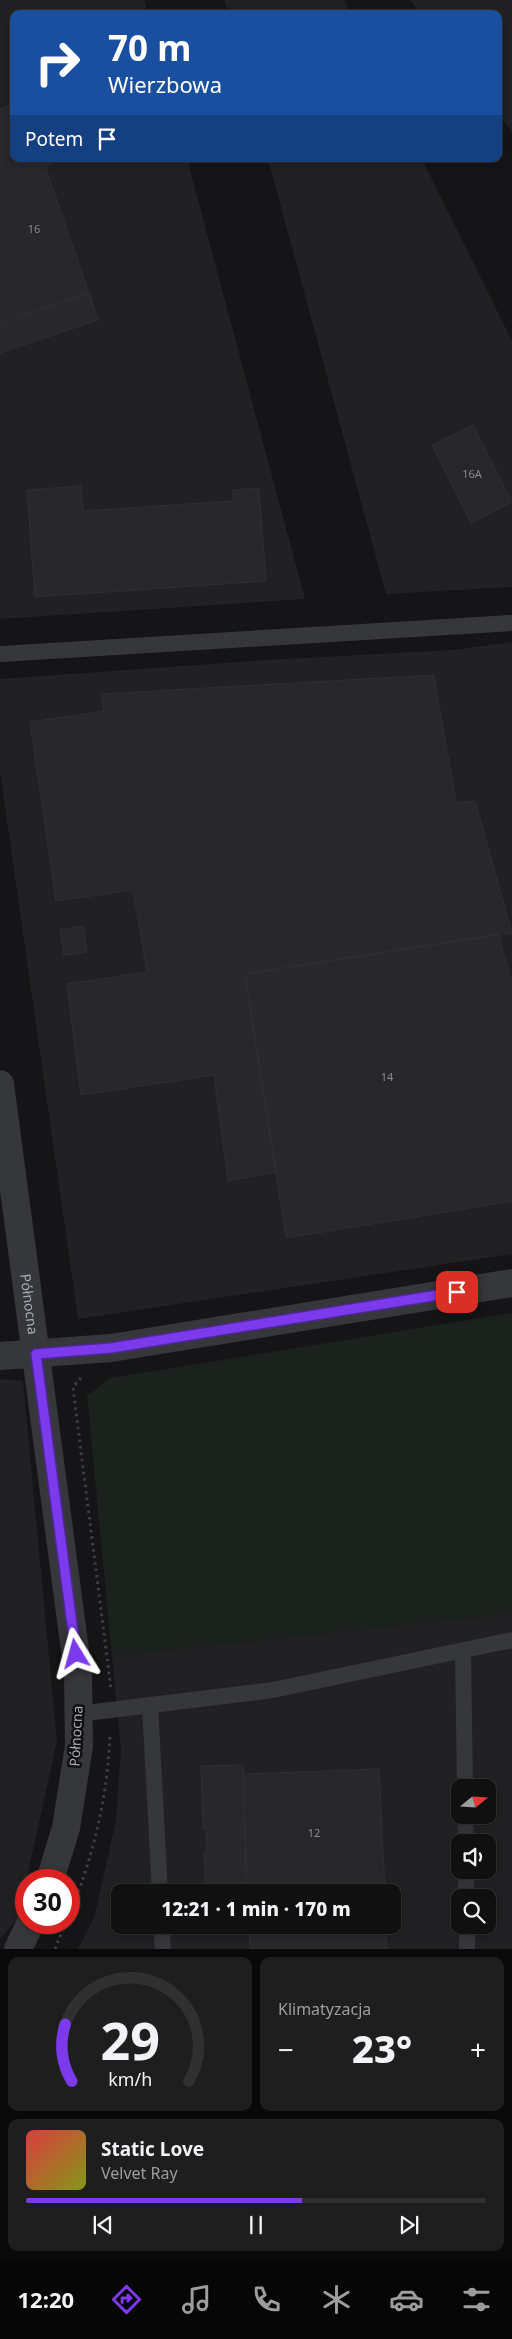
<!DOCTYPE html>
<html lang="pl">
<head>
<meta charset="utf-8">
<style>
	:root { --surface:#101011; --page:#1e1e1f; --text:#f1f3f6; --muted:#9c9d9f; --line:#303031; --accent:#7c3aed }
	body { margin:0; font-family:"Noto Sans",sans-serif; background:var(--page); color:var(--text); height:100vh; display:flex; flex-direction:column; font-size:19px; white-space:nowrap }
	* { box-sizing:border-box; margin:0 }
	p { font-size:16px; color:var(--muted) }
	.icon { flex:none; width:28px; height:28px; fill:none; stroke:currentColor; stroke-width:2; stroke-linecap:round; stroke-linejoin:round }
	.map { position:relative; height:1949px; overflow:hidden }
	.side { display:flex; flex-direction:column; gap:8px; padding:8px; background:#090909; flex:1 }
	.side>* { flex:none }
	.top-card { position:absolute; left:10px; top:10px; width:492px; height:152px; border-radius:10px; box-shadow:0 2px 8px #0003,0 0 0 1px var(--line); background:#1a4fa0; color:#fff; overflow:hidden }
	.needle { width:32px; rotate:72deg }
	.buttons { position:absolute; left:451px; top:1779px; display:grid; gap:10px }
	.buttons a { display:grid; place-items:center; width:45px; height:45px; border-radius:10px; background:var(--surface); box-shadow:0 2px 8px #0003,0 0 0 1px var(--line); font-size:25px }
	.speed { position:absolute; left:15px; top:1869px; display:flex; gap:10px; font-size:25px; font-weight:700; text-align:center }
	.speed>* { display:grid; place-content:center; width:65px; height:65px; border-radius:50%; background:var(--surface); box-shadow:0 2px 8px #0003,0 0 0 1px var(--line); line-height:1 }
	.speed .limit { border:8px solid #d22; background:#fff; color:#111 }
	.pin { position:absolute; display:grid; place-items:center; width:42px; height:42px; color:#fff; margin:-21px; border-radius:10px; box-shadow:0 2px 8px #0006 }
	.me { position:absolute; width:55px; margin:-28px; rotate:352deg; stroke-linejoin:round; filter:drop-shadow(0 0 4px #0008) }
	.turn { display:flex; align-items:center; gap:18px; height:105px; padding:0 15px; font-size:22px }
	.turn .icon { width:65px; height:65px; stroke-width:2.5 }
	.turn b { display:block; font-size:35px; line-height:42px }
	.then { display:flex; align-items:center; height:48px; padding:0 15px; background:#0003; gap:10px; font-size:19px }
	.big { font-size:38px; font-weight:800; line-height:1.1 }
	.side .card { flex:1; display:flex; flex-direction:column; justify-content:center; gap:8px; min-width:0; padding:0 18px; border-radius:10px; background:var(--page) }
	.side .dial { align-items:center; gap:0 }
	.dial svg { height:130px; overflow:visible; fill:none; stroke:var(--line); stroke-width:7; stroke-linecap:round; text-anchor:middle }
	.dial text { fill:var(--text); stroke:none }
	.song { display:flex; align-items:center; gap:15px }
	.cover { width:60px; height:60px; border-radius:8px; background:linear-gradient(135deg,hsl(0 70% 55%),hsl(70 70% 35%)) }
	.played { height:5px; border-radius:2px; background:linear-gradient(90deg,var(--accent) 60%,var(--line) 60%) }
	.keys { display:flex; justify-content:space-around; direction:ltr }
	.heat { display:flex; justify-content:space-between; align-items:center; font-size:28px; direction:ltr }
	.side .tiles { flex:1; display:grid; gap:8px; grid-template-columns:1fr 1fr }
	.card:last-child { grid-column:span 2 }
	.trip { position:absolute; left:111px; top:1884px; width:290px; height:50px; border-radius:10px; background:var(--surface); box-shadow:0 2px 8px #0003,0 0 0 1px var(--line); font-weight:800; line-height:50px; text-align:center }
	.tab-bar { display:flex; height:80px; justify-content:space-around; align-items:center; background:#060607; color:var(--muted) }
	.tab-bar .icon { width:35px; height:35px }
	.tab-bar .active { color:var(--accent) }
	.tab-bar b { font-size:22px; color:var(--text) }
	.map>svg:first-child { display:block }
	.built { fill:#212124; fill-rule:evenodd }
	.green { fill:#1b211c }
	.building { fill:#28282b; stroke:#2f2f33 }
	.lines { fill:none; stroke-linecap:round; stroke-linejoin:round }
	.path { stroke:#3c3e42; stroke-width:3; stroke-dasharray:2.5 4; stroke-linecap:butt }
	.lane { stroke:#36373b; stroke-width:16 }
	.street { stroke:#36373b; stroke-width:28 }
	.route-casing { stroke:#51269a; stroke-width:12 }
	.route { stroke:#7c3aed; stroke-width:9 }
	.labels { text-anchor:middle; stroke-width:5; stroke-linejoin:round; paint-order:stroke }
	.number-label { font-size:11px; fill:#878a92 }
	.street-label { font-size:14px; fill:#a8acb6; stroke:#101012 }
</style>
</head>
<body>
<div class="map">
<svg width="512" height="1949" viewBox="0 0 512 1949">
	<rect width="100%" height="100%" fill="#151517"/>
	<path class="built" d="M0 0H144L148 14H14V159H187L305 599 0 619Z
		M224 0H344L351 14H228Z
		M410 0H512V132L499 115V14H421Z
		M268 159H422L512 341V587L386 594Z
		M512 642V1254L78 1319 0 771V679L266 660 453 650Z
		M0 1379 23 1381 57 1741 18 1918 0 1939Z
		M512 1613V1949H78L95 1915 116 1820 121 1749 112 1656ZM460 1788H488V1815H460ZM460 1842H488V1870H460ZM120 1892H392V1925H120ZM460 1898H488V1925H460Z"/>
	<path class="green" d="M512 1313V1614L112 1656 87 1396 110 1378Z"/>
	<path class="building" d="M14 104V159H65L45 166 89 293 0 324V109Z
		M89 293 98 320 0 353V324Z
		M473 425 512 502 471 523 432 445Z
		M81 486 83 511 233 501V490L259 488 266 581 35 597 27 490Z
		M434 675 456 803 475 801 512 933 245 974 276 1172 228 1181 214 1075 81 1095 67 984 147 972 133 890 56 901 30 722 104 711 101 694Z
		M83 926 87 952 64 955 60 930Z
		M498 934 512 983V1201L286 1238 245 974Z
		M243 1765 247 1892H206L204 1851H207L206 1828 203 1829 201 1766Z
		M379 1769 385 1892H247L243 1774Z
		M249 1925H386L387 1949H250Z"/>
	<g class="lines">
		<path class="path" d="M81 1378 73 1387 76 1412 111 1689
			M69 1916C93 1858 108 1796 110 1733
			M55 1949 66 1922"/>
		<path class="lane" d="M0 654 512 623
			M463 1650 465 1788
			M150 1705 160 1892
			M78 1714 273 1690 512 1640
			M465 1815 466 1842
			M466 1870V1898
			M161 1925 163 1949
			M467 1925V1949"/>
		<g class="street">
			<path id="s1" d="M0 1084 78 1673 79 1746 66 1828 50 1880"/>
			<path d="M0 1356 111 1348 512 1283"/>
			<path d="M18 1949 31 1922"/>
		</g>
	</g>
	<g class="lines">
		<defs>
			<path id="route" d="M76 1654 36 1354 111 1348 457 1292"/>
		</defs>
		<use href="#route" class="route-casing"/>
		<use href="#route" class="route"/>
	</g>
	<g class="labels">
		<g class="number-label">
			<text x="34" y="233">16</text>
			<text x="472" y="478">16A</text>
			<text x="387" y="1081">14</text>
			<text x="314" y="1837">12</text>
		</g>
		<g class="street-label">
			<text dy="5" stroke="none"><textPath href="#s1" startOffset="222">Północna</textPath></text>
			<text transform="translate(76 1736) rotate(-87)" y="5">Północna</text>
		</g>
	</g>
</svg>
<div class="buttons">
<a><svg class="needle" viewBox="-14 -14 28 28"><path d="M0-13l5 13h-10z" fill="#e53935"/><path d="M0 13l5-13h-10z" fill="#9c9d9f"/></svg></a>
<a><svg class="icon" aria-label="sound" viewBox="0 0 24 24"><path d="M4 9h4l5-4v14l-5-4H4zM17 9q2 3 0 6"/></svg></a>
<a><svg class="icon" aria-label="search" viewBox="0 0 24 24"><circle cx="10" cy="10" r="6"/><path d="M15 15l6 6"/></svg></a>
</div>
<div class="speed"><div class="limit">30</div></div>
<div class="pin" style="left:457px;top:1292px;background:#d93025"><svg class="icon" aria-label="arrive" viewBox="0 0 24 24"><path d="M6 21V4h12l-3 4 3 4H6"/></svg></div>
<svg class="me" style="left:76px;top:1654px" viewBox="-20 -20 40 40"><path d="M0-17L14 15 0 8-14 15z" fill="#7c3aed" stroke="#fff" stroke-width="4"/></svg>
<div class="trip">12:21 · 1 min · 170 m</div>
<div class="top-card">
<div class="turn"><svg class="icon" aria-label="right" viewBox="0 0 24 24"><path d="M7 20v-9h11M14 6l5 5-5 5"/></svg><div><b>70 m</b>Wierzbowa</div></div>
<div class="then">Potem<svg class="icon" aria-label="arrive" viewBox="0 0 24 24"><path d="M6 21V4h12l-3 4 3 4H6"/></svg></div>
</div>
</div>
<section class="side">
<div class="tiles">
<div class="card dial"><svg viewBox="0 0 100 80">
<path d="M14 69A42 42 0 1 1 86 69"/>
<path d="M14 69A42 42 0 0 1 10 34" stroke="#7c3aed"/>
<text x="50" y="56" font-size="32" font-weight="700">29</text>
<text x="50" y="72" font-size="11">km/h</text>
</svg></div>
<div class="card"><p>Klimatyzacja</p>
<div class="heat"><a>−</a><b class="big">23°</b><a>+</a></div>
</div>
<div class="card">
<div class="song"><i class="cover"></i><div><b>Static Love</b><p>Velvet Ray</p></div></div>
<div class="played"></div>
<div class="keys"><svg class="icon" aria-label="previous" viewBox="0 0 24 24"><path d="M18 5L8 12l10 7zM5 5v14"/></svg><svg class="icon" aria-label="pause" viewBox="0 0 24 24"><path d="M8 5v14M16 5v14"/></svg><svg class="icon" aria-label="next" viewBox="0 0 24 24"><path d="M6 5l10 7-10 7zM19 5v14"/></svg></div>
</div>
</div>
</section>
<nav class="tab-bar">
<b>12:20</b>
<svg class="icon active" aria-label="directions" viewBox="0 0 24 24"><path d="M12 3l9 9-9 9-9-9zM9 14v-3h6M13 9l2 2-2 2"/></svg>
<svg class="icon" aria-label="music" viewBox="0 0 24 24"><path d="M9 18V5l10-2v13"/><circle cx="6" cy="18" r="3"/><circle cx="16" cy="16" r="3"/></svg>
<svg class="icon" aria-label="phone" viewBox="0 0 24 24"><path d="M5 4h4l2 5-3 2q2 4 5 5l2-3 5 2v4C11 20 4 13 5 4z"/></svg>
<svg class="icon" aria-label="climate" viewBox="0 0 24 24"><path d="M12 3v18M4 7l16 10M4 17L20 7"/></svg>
<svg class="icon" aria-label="car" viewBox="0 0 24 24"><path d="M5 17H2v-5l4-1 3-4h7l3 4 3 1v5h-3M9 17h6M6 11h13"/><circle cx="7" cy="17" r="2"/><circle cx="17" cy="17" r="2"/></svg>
<svg class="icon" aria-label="filters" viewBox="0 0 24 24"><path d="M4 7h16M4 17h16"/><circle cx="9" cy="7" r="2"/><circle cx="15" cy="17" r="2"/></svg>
</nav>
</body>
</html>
